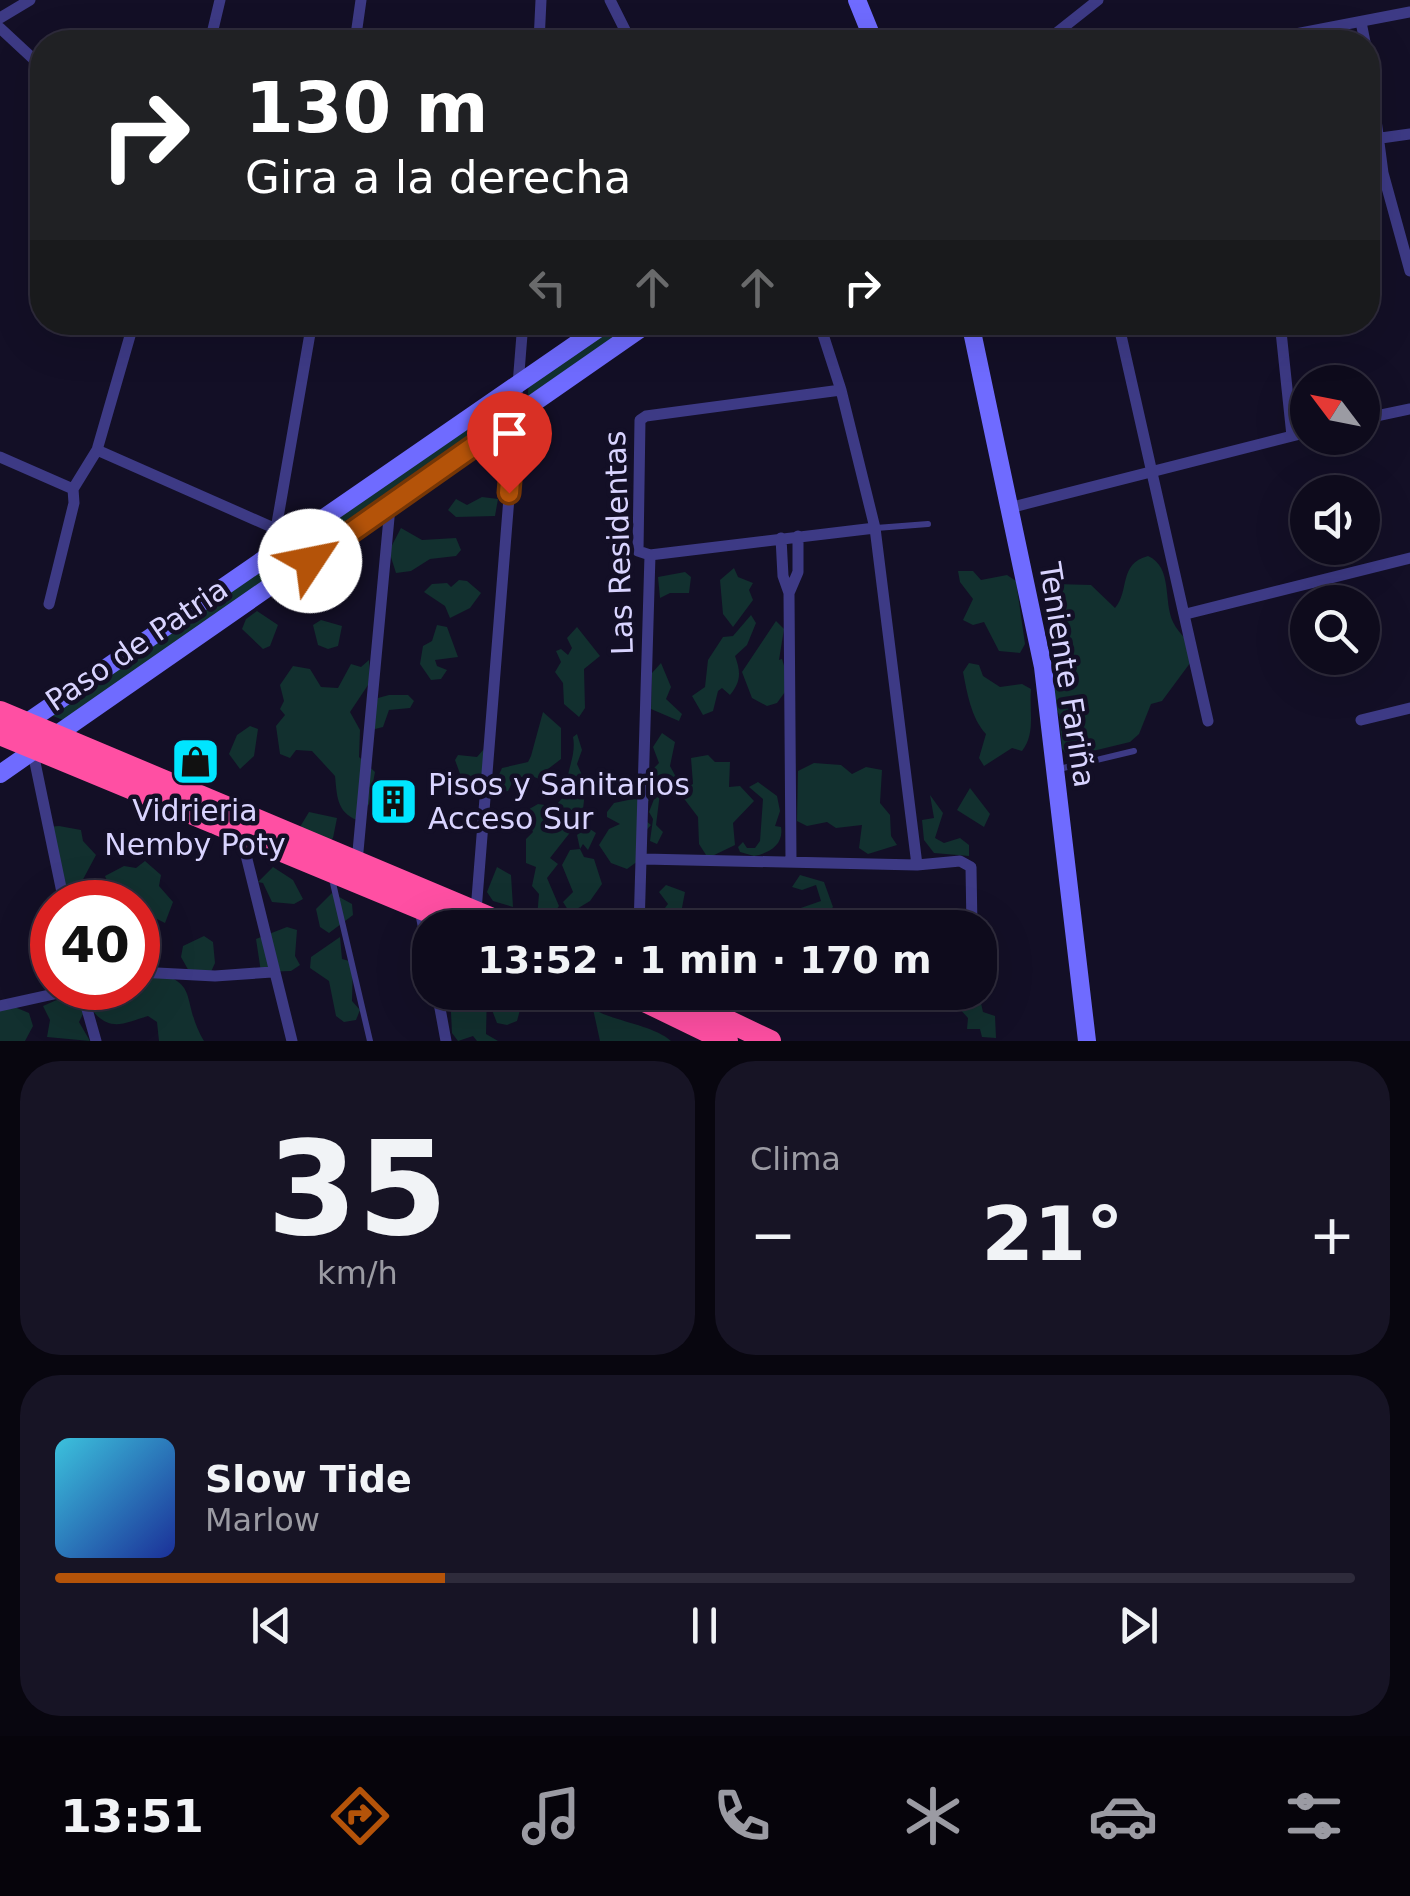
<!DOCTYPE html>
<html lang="es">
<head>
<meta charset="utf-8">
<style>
	:root { --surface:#0e0b1c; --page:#171425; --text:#f1f3f6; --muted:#9b9ba3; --line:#2e2b3b; --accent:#b45309 }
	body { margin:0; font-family:"DejaVu Sans",sans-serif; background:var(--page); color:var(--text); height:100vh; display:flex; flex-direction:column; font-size:38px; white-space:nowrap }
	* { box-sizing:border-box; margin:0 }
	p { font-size:32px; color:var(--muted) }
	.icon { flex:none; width:55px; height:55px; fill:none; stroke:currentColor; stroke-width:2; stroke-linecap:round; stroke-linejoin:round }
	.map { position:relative; height:1041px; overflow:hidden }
	.details { display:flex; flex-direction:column; gap:20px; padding:20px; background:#08060f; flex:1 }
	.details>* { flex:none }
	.top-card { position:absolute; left:30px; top:30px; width:1350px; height:305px; border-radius:40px; box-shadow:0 10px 40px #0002,0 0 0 2px var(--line); background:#202124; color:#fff; overflow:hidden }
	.needle { width:65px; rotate:302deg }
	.fabs { position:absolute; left:1290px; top:365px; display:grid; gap:20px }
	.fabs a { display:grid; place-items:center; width:90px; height:90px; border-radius:50%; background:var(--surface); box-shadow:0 10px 40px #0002,0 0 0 2px var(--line); font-size:50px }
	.speed { position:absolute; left:30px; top:880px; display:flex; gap:20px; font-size:50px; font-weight:700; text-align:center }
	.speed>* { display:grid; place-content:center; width:130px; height:130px; border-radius:50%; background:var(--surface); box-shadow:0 10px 40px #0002,0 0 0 2px var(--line); line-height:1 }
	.speed .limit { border:15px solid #d22; background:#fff; color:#111 }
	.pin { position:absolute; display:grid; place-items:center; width:85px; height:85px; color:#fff; margin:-102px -42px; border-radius:50% 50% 50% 0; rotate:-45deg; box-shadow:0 0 10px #0007 }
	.pin .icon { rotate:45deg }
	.me { position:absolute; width:110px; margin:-55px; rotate:56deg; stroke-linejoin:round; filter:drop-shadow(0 0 8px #0008) }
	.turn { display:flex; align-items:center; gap:35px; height:210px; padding:0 50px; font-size:45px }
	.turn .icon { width:130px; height:130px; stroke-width:2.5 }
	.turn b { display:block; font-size:70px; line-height:85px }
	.lanes { display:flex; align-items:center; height:95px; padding:0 50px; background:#0003; justify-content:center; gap:50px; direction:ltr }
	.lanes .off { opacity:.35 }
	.big { font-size:75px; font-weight:600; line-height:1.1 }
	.details .tile { flex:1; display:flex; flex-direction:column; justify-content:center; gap:15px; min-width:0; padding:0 35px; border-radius:40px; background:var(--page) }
	.details .dial { align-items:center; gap:0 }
	.dial b { font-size:130px; line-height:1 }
	.song { display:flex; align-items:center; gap:30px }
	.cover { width:120px; height:120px; border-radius:15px; background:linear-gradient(135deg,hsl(190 70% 55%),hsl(230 70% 35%)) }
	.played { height:10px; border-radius:5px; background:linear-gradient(90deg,var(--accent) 30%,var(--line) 30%) }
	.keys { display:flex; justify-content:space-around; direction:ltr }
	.heat { display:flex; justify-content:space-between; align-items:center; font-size:55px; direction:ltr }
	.details .tiles { flex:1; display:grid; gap:20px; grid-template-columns:1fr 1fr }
	.tile:last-child { grid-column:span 2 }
	.trip { position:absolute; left:412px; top:910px; width:585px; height:100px; border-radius:40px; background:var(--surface); box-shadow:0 10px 40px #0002,0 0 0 2px var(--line); font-weight:600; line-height:100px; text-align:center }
	.dock { display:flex; height:160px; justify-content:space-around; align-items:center; background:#06040b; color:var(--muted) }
	.dock .icon { width:70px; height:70px }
	.dock .on { color:var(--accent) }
	.dock b { font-size:45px; color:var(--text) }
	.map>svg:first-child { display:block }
	.green { fill:#12302f }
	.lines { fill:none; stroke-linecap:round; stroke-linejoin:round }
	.lane { stroke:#3d3a85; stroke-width:6 }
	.street { stroke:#3d3a85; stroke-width:11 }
	.secondary { stroke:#6f6bff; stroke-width:18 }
	.highway { stroke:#ff4fa3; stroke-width:22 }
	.route-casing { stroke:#753606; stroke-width:25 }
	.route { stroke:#b45309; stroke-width:18 }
	.labels { text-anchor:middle; stroke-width:9; stroke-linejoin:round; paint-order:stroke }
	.street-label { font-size:30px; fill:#d9d4ff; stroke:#130f26 }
	.poi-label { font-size:30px; fill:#d9d4ff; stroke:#130f26; text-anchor:start }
</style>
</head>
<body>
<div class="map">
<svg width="1410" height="1041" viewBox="0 0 1410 1041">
	<rect width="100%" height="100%" fill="#130f26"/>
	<path class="green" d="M618 323H639L527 400 529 384Z
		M509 398V414L290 566 283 553Z
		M482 497 498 499 495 516 456 517 448 510 456 499 467 505Z
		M401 528 422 540 456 538 461 550 456 556 430 559 411 571 396 573 389 551Z
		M1148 556C1173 567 1163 601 1173 622 1179 635 1190 640 1196 655L1162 701 1151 704 1139 734 1130 742 1068 757 1062 748 1059 714 1052 705 1055 650 1048 593 1055 584 1091 585 1115 608C1130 591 1118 564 1148 556Z
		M267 566 273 577 68 722 48 714Z
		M734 568 738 577 753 583 749 590 753 600 733 627 723 614 720 580Z
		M958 571H973L981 580 1007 575 1016 581 1025 644 1020 653 999 651 984 622 973 625 963 620 973 599 960 582Z
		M685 572 691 577 689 593H670L660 598 658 577Z
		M459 580 467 581 481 593 470 608 450 618 445 606 424 592 432 584 447 583 451 587Z
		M257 611 278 625 270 646 263 649 242 629 246 619Z
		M751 615 756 623 747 645 735 656C741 672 741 682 730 695L722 688 718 691 713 711 703 715 692 696 705 687 708 660 723 637 733 636Z
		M321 620 342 626 338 646 328 649 318 645 313 625Z
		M776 621 784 629 779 660 782 659 790 685 777 703 767 706 752 698 742 672Z
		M437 625 447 627 458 657 435 660 437 666 447 670 441 679 431 680 420 664 423 646 432 641Z
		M577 627 600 656 584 669 585 708 579 717 564 704 563 683 555 672 561 662 556 651 561 649 568 655 572 648 567 638Z
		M369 660 370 682 350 712 360 730 359 757 375 772 369 804 357 820C336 812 337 794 335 776L312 751 296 750 290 758 280 754 276 726 285 715 280 709 284 701 280 685 293 666 310 669 321 687 338 688 351 664 361 667Z
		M661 663 671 687 666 699 682 714 679 721 651 709 652 673Z
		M969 663 979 665 983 676 1000 687 1022 684 1031 689C1029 711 1036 733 1022 751L1012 748 984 766 979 758 986 734C971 718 967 692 963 672Z
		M389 695H408L414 701 410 708 389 710 383 727 375 729 371 726 378 698Z
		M543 712 561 728V759L548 769 547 782 529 775 514 779 508 791 500 792 497 779 502 768 528 762 531 756Z
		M250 726 258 729 254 756 240 769 229 754 237 735Z
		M662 733 675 742 670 766 677 779 672 788 660 793 656 825 663 832 657 844 650 841 653 819 649 812 658 789 649 773 659 763 653 747Z
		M577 734 582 750 577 764 586 784 583 809 574 814 559 809 557 804 567 793C564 774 577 757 573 737Z
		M484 749 482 782H463L455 760 458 755 477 757Z
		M708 755 715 762H730L729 787 740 786 754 801 733 823 735 845 708 858 699 844 698 817 679 792 693 784 691 758Z
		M814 763 841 765 852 774 866 767 882 770 880 803 890 815 891 836 897 845 868 854 859 848 862 825 836 828 827 822 807 826 797 821 798 771Z
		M758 782 777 796 780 811 775 826 781 827C784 844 770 853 754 856L740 852 738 847 743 842 747 848H755L760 841 763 799 749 787Z
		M970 788 990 814 984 827 957 810Z
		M930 795 943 813 935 838 944 843 960 838 969 845V856L934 853 924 840 922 820 934 818Z
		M633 799 649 800 640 816 651 825 642 835 638 861 627 869 611 863 599 845 609 829 620 824 607 817V812L614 803Z
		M538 804 551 806 572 830 550 858 558 864 547 878 559 906 544 926 537 918 539 894 532 886 536 867 526 863V839L533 832 524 812Z
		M309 812 337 818 333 838 329 841 300 827Z
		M59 826 81 830 83 841 96 855 80 885 86 895 85 902H60L48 827Z
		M587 827 596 833 588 850 583 844 580 849 584 857 594 859 602 884 590 901 570 913 563 902 573 892 562 865 570 850 580 849 577 835Z
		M145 861 161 875 159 886 173 902 165 923 147 914 151 910 144 903 131 902 120 887 109 886 105 876 124 866 136 868Z
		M273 867 293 880 303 899 294 904 272 902 263 883 258 882Z
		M497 867 511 875 513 907 493 901 487 892Z
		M800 875 824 882 833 907 821 921 826 927H793L795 910 821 901 816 885 802 890 792 887Z
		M666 885 685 892 681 913 692 927H657L658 917 668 904 659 892Z
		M332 893 352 904 353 915 329 933 320 927 316 909Z
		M287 927 297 930 295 956 300 965 291 971 261 972 256 939Z
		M204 936 213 942 215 963 210 974 190 973 181 957 183 946Z
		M340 937 342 959 353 962 352 1001 360 1010 356 1020 344 1022 336 1016 329 981 310 968 311 957Z
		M138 971C205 978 178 997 204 1041H159L157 1022 148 1016C124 1023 110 1033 91 1009L95 988H138Z
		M450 993H487L486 1034 498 1041H477L473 1036 458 1041 452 1033Z
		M493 993H511L520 1010 517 1021 507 1025 497 1023 492 1010 499 1001Z
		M68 995 78 997 84 1012 79 1022 90 1041 47 1037 50 1020 43 1006Z
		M967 995 980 999 983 1012 995 1016 996 1038 982 1037 980 1029H967L968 1018 957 1006Z
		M0 1001 29 1013 33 1026 25 1041H0Z
		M593 1009C616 1022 653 1025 671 1041H600Z"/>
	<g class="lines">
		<path class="lane" d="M876 528 928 524
			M1059 769 1134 751
			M332 879 370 1041"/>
		<path class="street" d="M610 0 631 42
			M0 18 30 0
			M1361 22 1365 42
			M0 28 42 67
			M210 42 220 0
			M355 42 361 0
			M539 42 541 0
			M1045 42 1098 0
			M1253 42 1410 12
			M1368 59 1383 173 1410 271
			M1381 138 1410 134
			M1118 322 1208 721
			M1280 322 1292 436
			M1362 419 1410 409
			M97 450 276 529
			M0 457 73 489 97 450 134 322
			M1009 508 1308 432
			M875 528 917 865
			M781 538 783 576 789 593 791 861
			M650 555 875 528 841 390 819 322
			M284 579 275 554 276 529 312 322
			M789 593 798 572V536
			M49 604 74 503 73 489
			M1186 614 1410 558
			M1361 720 1410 708
			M32 748 64 902
			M241 835 292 1041
			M644 859 917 865 960 861 971 867 972 928
			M357 862 390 507
			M420 910 430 960
			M476 911 523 322
			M639 928 650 555 638 551 640 420 646 416 841 390
			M138 972 215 976 272 972
			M81 988 96 1041
			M437 992 446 1041
			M0 1006 81 988"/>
		<path class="secondary" d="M857 0 874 42
			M970 322 1043 667 1087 1041
			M19 728 608 322
			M0 774 650 322"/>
		<path class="highway" d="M0 712 514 928
			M0 734 468 928
			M626 992 727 1041
			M667 992 770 1041"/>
	</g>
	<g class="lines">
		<defs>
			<path id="route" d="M310 561 515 417 509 493"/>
		</defs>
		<use href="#route" class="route-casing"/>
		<use href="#route" class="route"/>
	</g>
	<defs>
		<symbol id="shop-square" viewBox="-11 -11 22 22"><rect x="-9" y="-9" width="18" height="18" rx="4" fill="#00e5ff" stroke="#130f26"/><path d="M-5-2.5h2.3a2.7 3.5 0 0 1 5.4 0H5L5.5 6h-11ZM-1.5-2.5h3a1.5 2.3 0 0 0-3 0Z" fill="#111"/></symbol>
		<symbol id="building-square" viewBox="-11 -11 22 22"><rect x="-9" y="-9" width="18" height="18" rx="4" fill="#00e5ff" stroke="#130f26"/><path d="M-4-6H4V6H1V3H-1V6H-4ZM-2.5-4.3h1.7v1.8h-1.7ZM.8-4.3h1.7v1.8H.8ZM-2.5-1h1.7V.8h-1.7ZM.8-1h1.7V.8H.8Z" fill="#111"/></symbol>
	</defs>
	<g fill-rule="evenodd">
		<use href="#shop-square" x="168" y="734" width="55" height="55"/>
		<use href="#building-square" x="366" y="774" width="55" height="55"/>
	</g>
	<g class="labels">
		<g class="street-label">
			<text transform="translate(619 543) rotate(-92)" y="10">Las Residentas</text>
			<text transform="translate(137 645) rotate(-34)" y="10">Paso de Patria</text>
			<text transform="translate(1067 675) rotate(81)" y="10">Teniente Fariña</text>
		</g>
		<g class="poi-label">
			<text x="428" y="795">Pisos y Sanitarios<tspan x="428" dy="34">Acceso Sur</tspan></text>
			<text x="195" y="821" text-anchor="middle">Vidrieria<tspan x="195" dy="34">Nemby Poty</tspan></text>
		</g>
	</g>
</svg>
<div class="fabs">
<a><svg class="needle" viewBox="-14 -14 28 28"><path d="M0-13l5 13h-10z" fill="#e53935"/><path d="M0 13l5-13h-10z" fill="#9b9ba3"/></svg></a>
<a><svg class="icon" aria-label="sound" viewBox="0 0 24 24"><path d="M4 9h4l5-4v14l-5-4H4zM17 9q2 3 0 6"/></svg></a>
<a><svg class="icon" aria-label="search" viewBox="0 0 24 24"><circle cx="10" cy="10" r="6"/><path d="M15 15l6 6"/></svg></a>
</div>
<div class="speed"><div class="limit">40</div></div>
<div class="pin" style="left:509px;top:493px;background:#d93025"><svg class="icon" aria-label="arrive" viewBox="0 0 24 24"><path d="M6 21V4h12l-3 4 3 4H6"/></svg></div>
<svg class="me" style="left:310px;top:561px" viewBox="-20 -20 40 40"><circle r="19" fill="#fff"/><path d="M0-13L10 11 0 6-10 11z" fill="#b45309"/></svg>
<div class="trip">13:52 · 1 min · 170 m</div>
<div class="top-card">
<div class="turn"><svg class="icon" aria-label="right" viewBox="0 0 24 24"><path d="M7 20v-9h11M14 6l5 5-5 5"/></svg><div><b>130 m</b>Gira a la derecha</div></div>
<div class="lanes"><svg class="icon off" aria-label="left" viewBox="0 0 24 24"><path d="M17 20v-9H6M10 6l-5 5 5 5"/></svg><svg class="icon off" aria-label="ahead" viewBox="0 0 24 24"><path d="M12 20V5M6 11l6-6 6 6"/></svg><svg class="icon off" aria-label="ahead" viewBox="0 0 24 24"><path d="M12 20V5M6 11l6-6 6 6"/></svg><svg class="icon" aria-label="right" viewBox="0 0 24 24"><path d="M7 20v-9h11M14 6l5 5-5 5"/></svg></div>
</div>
</div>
<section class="details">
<div class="tiles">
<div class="tile dial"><b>35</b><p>km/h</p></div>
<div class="tile"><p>Clima</p>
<div class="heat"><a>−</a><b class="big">21°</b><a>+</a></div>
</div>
<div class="tile">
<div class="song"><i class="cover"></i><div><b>Slow Tide</b><p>Marlow</p></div></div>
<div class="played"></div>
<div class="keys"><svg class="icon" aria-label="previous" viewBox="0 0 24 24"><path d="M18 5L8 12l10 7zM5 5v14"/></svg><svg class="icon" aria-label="pause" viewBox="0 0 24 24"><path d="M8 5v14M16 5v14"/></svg><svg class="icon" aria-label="next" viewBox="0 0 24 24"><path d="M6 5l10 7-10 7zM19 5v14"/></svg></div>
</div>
</div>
</section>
<nav class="dock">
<b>13:51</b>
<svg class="icon on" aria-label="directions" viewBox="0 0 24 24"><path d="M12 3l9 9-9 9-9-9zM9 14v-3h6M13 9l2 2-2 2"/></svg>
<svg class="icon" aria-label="music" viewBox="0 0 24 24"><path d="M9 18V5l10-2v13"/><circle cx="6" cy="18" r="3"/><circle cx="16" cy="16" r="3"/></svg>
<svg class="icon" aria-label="phone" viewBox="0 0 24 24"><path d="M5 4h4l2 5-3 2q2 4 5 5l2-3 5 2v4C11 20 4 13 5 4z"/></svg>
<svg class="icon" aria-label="climate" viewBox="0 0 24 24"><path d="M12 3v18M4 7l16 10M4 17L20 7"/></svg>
<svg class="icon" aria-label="car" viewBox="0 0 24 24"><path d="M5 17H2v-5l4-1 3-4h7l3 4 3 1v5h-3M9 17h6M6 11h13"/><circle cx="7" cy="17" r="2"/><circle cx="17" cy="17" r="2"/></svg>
<svg class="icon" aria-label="filters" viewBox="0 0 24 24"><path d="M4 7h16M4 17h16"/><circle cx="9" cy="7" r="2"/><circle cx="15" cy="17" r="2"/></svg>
</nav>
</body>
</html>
